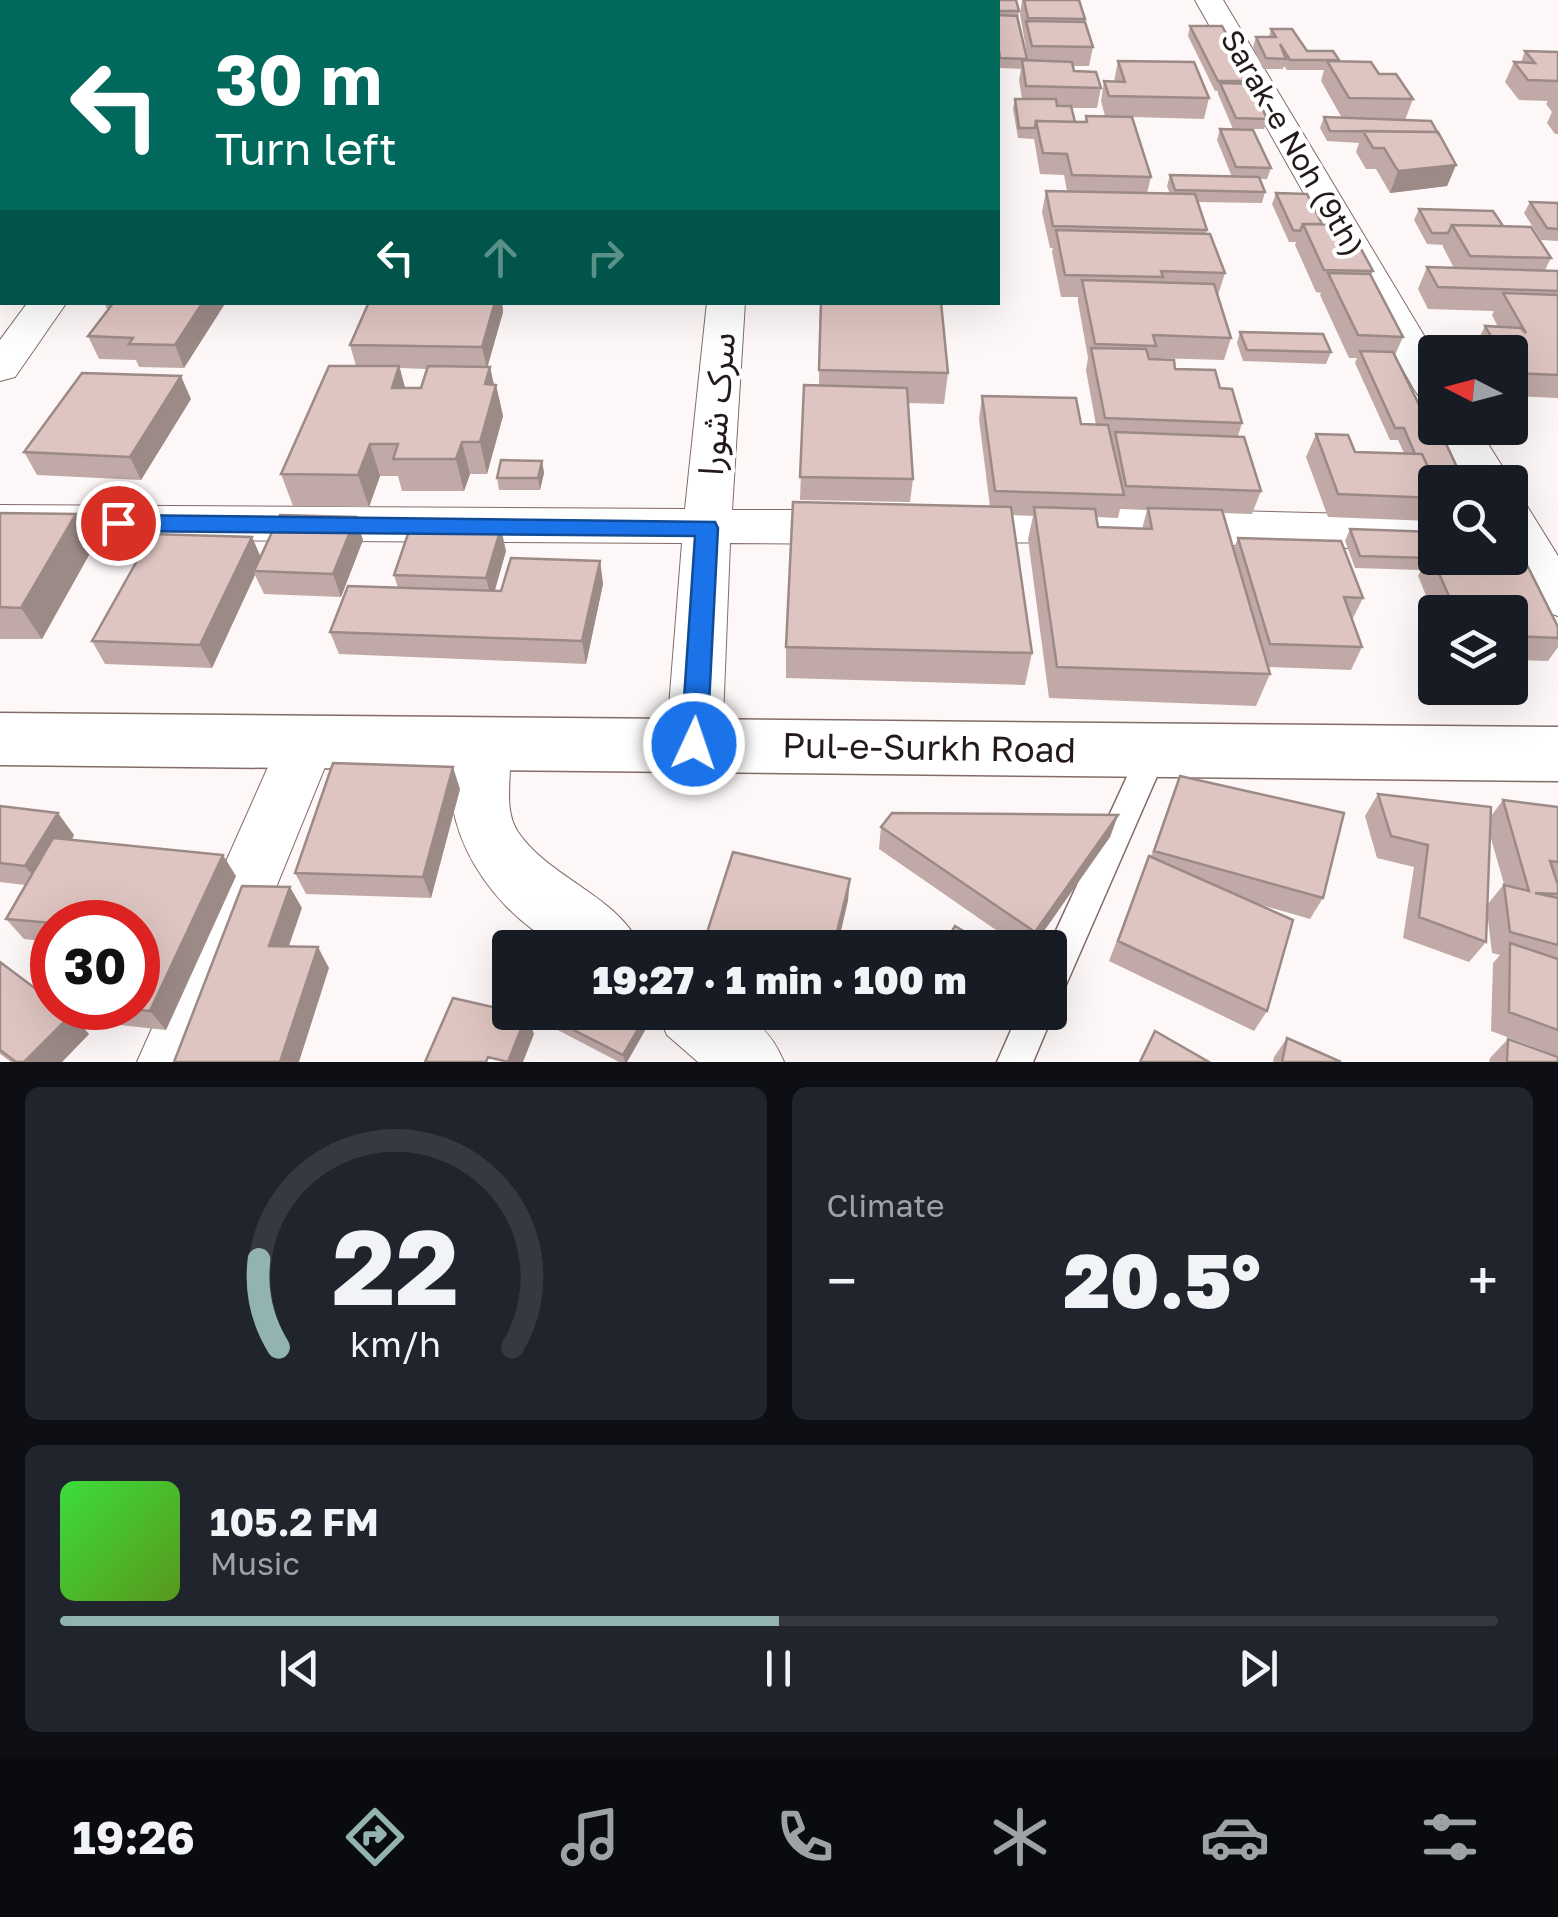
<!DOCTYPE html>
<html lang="en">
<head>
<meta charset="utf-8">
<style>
	:root { --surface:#171b24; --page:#20242c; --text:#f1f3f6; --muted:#9ea1a6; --line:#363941; --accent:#92b3af }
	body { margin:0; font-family:"Golos Text","Noto Sans Arabic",sans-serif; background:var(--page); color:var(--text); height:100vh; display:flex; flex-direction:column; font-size:38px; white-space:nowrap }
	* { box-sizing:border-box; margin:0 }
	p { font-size:32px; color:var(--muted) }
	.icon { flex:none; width:55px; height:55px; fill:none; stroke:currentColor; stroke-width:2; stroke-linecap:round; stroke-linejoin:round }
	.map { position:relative; height:1062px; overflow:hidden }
	.details { display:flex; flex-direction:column; gap:25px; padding:25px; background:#0d0f14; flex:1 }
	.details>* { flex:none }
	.banner { position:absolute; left:0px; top:0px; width:1000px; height:305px; box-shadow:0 10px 40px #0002; background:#00695c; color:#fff; overflow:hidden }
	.needle { width:65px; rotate:276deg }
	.tools { position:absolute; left:1418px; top:335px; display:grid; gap:20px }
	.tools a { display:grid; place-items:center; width:110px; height:110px; border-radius:10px; background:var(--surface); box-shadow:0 10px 40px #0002; font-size:50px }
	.speed { position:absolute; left:30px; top:900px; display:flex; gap:20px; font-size:50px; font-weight:700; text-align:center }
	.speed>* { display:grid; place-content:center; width:130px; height:130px; border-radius:50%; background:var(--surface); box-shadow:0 10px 40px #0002; line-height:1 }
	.speed .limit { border:15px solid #d22; background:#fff; color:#111 }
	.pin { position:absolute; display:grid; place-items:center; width:85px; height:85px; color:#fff; margin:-42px; border:5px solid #fff; border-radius:50%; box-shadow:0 2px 10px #0007 }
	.me { position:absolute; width:110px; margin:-55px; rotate:3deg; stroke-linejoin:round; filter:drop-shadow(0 0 8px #0008) }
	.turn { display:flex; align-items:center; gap:35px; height:210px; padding:0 50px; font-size:45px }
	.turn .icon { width:130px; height:130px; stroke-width:2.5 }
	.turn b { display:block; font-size:70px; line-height:85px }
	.lanes { display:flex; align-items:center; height:95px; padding:0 50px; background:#0003; justify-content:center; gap:50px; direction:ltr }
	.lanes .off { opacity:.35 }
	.big { font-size:75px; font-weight:800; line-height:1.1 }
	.details .tile { flex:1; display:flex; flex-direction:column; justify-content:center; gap:15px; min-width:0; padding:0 35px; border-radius:15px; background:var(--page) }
	.details .dial { align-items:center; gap:0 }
	.dial svg { height:260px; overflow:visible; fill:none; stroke:var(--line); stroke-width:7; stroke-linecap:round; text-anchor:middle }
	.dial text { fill:var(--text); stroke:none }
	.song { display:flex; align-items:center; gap:30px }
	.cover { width:120px; height:120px; border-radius:15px; background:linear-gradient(135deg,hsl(120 70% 55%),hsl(90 70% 35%)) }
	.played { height:10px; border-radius:5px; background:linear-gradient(90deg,var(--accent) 50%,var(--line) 50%) }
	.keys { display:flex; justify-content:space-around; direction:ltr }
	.heat { display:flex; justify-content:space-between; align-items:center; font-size:55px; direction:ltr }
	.details .tiles { flex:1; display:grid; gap:25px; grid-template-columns:1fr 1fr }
	.tile:last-child { grid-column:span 2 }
	.trip { position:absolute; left:492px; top:930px; width:575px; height:100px; border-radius:10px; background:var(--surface); box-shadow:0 10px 40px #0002; font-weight:800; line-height:100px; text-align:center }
	.dock { display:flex; height:160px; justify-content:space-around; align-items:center; background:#090b0e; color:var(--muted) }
	.dock .icon { width:70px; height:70px }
	.dock .selected { color:var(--accent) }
	.dock b { font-size:45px; color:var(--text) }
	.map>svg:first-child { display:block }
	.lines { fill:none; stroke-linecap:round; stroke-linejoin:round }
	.service-casing { stroke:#836c68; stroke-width:3 }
	.minor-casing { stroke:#836c68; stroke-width:2 }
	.tertiary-casing { stroke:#836c68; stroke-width:3 }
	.service { fill:#fff; fill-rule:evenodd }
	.minor { fill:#fff; fill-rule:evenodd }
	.tertiary { fill:#fff; fill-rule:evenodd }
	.wall { fill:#c0a9a6; fill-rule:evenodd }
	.shaded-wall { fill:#9c8a87 }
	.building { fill:#dfc5c1; stroke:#9c8a87; stroke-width:2.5 }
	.route { fill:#1a73e8; stroke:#114b97; stroke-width:2.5 }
	.labels { text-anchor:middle; stroke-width:8; stroke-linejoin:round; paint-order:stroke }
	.far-street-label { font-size:30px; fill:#241a19; stroke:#fff }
	.street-label { font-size:35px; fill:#241a19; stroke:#fff }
</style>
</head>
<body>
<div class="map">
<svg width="1558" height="1062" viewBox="0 0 1558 1062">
	<rect width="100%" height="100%" fill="#fdf8f7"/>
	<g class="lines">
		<defs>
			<path id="service" d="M1153 739 1163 742 1168 751 1062 994 1050 998 1048 948 1143 742Z
				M1050 1002 1054 1012 1033 1062H997L1019 1012H1050Z"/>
			<path id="minor" d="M1195 0H1223L1435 354V402L1420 398 1414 389Z
				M28 302H67L15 377 0 381V340Z
				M707 302H745L732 510H857L874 515 881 527 874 539 857 544 730 543 722 744 714 760 694 767 674 760 666 744 682 543 0 539V505L685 509Z
				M1436 428H1478L1512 482 1510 485 1466 482Z
				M1510 502 1527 506 1558 556V616L1540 610 1510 558Z
				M1110 508 1435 516V550L1110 542 949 543 932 538 925 526 932 514 949 509Z
				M308 717 328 724 336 740 205 1062H137L280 740 288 724Z
				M484 719 504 726C520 758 498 801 518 832 550 879 619 896 641 948 623 948 572 953 557 945 483 905 423 808 464 726Z
				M657 1012C716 1012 757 998 784 1062H698L667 1035Z"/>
			<path id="tertiary" d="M0 713 1558 727V781L0 765Z"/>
		</defs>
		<use href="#service" class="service-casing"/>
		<use href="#minor" class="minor-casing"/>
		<use href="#tertiary" class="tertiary-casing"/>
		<use href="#service" class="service"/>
		<use href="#minor" class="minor"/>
		<use href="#tertiary" class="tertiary"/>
	</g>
	<path class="wall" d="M202 0H257L255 2H203Z
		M267 0H494L495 2H265Z
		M986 0H1016L1019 11 1018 19 1026 60H1028L1020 14 1022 0H1079L1093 47 1089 66H1073L1074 71 1101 88 1097 108H1072L1075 122H1085L1086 116H1105L1101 101 1104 81H1114L1118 61 1209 98 1204 119 1132 117 1151 177 1147 193 1170 194 1167 186 1170 175 1232 177 1217 140 1220 129 1271 168 1267 179H1260L1265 192 1262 203 1197 202 1207 230 1206 234 1225 273 1218 295 1231 338 1224 360 1153 358 1152 359 1220 388 1242 423 1238 436 1261 491 1252 514 1222 513 1233 550 1238 538 1363 598 1352 620 1362 647 1351 670 1268 667 1270 674 1256 706 1049 698 1028 539 1033 516 1013 515 1032 653 1025 685 786 678V647L990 507 979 419 982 396 1081 424 1096 425 1086 370 1088 358 1078 302V297H1061L1052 252 1053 248H1050L1042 212 1046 191H1067L1064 175 1040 174 1034 139 1018 138 1013 109 1015 99H1022L1019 80 1021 69 999 68 998 2H986ZM1120 509 1147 510 1142 529 1098 527 1096 517 1118 518Z
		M1190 26 1251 81 1250 84 1267 119 1264 129H1233L1218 94V91H1215L1188 36Z
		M2 28V155H0V30Z
		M1271 29 1307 51 1339 60 1379 74 1413 99 1405 120 1456 165 1447 186 1390 193 1376 169H1366L1356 152 1359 143 1327 141 1320 128 1324 117 1342 118 1321 81 1324 70H1287L1284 66 1283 69H1263L1253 47 1256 37H1269Z
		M1525 51 1558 52V134H1555L1547 123 1552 112 1546 104 1548 101 1519 100 1505 82 1514 62H1521Z
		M1276 193 1322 224 1373 271 1371 275 1403 337 1395 355 1430 431 1435 482V523L1432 517 1431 521 1328 517 1306 457 1316 434 1355 452 1404 453 1398 440H1390L1355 363 1357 358H1349L1320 295 1321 293 1316 292 1295 245 1296 242H1289L1272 204Z
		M1530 202 1558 203V241L1541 240 1524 213Z
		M1419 209 1503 226 1551 258 1545 270 1558 271V398L1510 396V352H1476L1474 349 1485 326 1498 327 1492 315 1494 311 1428 309 1418 289 1427 267 1454 268 1443 247V245L1427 244 1414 220Z
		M104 302H226L184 368 139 367 136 360 99 359 88 336 108 311Z
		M369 302H502L503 312 487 367H490L494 385H496L503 416 487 474H470L464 491H402L398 476H380L369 507 293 506 281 474 356 366 350 345ZM400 368 427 369 421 388H405Z
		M820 302 948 373 944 404 908 403 913 479 910 502 800 500 804 385 819 386Z
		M1240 332 1331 352 1326 364 1243 361 1237 343Z
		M191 399 141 480 37 475 24 452Z
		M542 461 544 473 540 490H499L497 478Z
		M0 513 94 546 42 639H0Z
		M1350 529 1435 532 1558 627V647L1548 661 1510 660V612H1435V617L1418 576 1421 570 1355 568 1345 541Z
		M252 537 260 556 363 540 341 597 264 594 255 575 212 668 105 664 92 641Z
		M506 551 494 591H501L600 561 603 584 586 664 339 654 330 632 398 588 394 575Z
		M1180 776 1323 898 1310 919 1258 904 1267 1011 1254 1031 1109 961 1141 877 1151 856Z
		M460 789 431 898 306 894 295 873Z
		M1378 794 1491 816 1503 800 1558 807V1056L1491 1031 1493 963 1500 955 1492 953 1487 911 1486 942 1469 962 1403 938 1414 867 1377 858 1365 816ZM1490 835 1504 884 1487 905Z
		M0 806 74 835 72 840 236 876 166 1030 119 1025 104 1008H138V922H52V942L24 939 6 919 25 885 0 882Z
		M1118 815 1110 837 1032 948H1022L879 849 881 827Z
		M0 962 71 1015 89 1034 62 1062H11L0 1054Z
		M548 1012H651L652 1018 627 1062H619L550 1026 546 1016Z
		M698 1012H732L730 1022Z
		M793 1012H821L819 1019Z
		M1287 1038 1341 1062H1273L1274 1057Z
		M1508 1039 1558 1062H1489L1490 1058Z"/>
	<path class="shaded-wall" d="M472 0H494L495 2H470Z
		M1456 165 1447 186 1390 193 1398 171Z
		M2 276V295L0 298V279Z
		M203 302H226L184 368 175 345Z
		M495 302H502L503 312 487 369 482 347Z
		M399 366 408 398 392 388Z
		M490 367 495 390 496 385 503 416 487 474 480 442 485 384Z
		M181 376 191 399 141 480 130 457Z
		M462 442 470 474 464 491 456 459Z
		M370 444 380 476 369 507 358 475Z
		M542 461 544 473 540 490 538 478Z
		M76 514 94 546 42 639 21 608Z
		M356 517 363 540 341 597 333 574Z
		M501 528 506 551 492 601 486 578Z
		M252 537 262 560 254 571 255 575 212 668 200 645Z
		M600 561 603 584 586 664 582 641Z
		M453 767 460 789 431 898 423 877Z
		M58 813 74 835 43 888 25 866Z
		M1118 815 1110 837 1032 948H1030L1035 932Z
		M223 855 236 876 166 1030 150 1011Z
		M850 879 848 901 837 948H833Z
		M290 887 302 908 282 966 269 946Z
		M318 947 329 968 299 1062H280Z
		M648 1012H651L652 1018 627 1062H625L623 1055Z
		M527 1014 534 1034 523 1062H508Z
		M71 1015 89 1034 62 1062H24Z"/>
	<path class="building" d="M267 0H362L360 2H265Z
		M381 0H472L470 2H380Z
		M525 0H592L591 2H523Z
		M651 0H689L688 2H650Z
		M988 0H1016L1019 11H998V2H989Z
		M1024 0H1079L1085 19 1028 18Z
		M998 15 1017 16 1027 59 1000 58 998 44Z
		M1026 21 1085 22 1093 47 1032 46Z
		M1190 26H1222L1251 81H1218Z
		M1271 29H1292L1307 51H1333L1339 60H1290L1280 44 1286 59 1266 58 1256 37H1276Z
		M0 44 2 45V86H0Z
		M1525 51 1558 52V81L1528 80 1514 62 1535 63Z
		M1022 60 1072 62 1074 71 1096 72 1101 88 1026 86Z
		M1118 61 1194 62 1209 98 1109 96 1104 81 1125 82Z
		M1327 61 1371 62 1379 74H1396L1413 99 1349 98Z
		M1220 83 1251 84 1267 119 1236 118Z
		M0 91H2V135L0 134Z
		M1015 99H1056L1057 106H1071L1075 122 1036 121 1035 128H1019Z
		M1086 116 1132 117 1151 177 1072 175 1067 154 1043 153 1036 121 1087 122Z
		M1324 117 1431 121 1439 135 1438 132 1330 131Z
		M1220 129 1253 130 1271 168 1236 167Z
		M1363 131 1438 132 1456 165 1398 171 1384 148H1373Z
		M1170 175 1259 177 1265 192 1175 190Z
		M0 185H2V197H0Z
		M1046 191 1195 194 1207 230 1053 226Z
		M1276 193 1307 194 1322 224H1303L1300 231 1293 230Z
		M1530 202 1558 203V229L1547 228Z
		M1419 209 1493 211 1503 226 1452 225 1448 233H1432Z
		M1303 224 1348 225 1373 271 1324 270Z
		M1452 225 1531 227 1551 258 1470 256Z
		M1056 230 1210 234 1225 273 1161 271 1163 277 1065 275Z
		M2 246V271H0V249Z
		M1427 267 1558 271V291L1438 287Z
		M1328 273 1370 274 1403 337 1358 335Z
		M1082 280 1214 284 1231 338 1153 335 1156 346 1095 344Z
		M1503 293 1558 295V375L1512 373 1510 370V352H1500L1485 326 1521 328 1526 333Z
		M114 302H203L175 345 129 344 133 338 88 336Z
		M369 302H495L482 347 350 345Z
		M821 302H941L948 373 819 370Z
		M1240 332 1323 334 1331 352 1247 350Z
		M1091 348 1146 349 1149 359 1174 360 1175 369 1215 370 1220 388 1232 389 1242 423 1105 418Z
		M1360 351 1393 352 1431 429 1425 431H1440L1464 482H1435L1422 454H1415L1404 428H1395Z
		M329 366H399L392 388H421L428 366 490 367 485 384 496 385 480 442H462L456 459H393L398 444H370L358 475 281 474Z
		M82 373 181 376 130 457 24 452Z
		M804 385 907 388 913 479 800 477Z
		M982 396 1076 398 1081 424 1108 425 1124 495 995 491Z
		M1115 432 1244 437 1261 491 1126 486Z
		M1316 434 1348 435 1355 452 1422 454 1435 482V498L1338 494Z
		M501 460 542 461 538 478H497Z
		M793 502 1011 507 1032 653 786 647Z
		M1034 507 1095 509 1098 527 1152 529 1148 508 1222 510 1270 674 1057 667Z
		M0 513 76 514 21 608 0 607Z
		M280 515 356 517 333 574 254 571Z
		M411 525 501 528 486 578 394 575Z
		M1350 529 1435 532V553H1430L1427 558 1360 556Z
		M152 534 252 537 200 645 92 641Z
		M1238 538 1341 541 1363 598 1344 597 1362 647 1270 644Z
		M1430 553H1435V558L1523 557 1558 627V638L1510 636V612H1456Z
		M511 558 600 561 582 641 330 632 348 586 501 591Z
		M333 763 453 767 423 877 295 873Z
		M1180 776 1344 813 1323 898 1154 851Z
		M1378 794 1491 807 1486 942 1419 917 1428 845 1391 836Z
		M1503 800 1558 807V862L1550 861 1558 885V894L1535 893 1558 898V945L1510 932 1504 885 1529 891Z
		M0 806 58 813 25 866 0 863Z
		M892 813 1118 815 1035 932 881 827Z
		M53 838 223 855 150 1011 120 1008H138V922L52 923 6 919Z
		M733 852 850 879 833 948H702Z
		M1149 856 1293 920 1267 1011 1118 941Z
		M242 886 290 887 269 946 318 947 280 1062H174Z
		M955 926 992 948H942Z
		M1510 943 1558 959V1030L1509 1012Z
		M0 962 52 1001V1008H62L71 1015 24 1062H16L0 1050Z
		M453 998 510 1011V1012L527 1014 508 1062 488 1057 486 1062H425Z
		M548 1012H648L623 1055 546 1016Z
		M1155 1031 1209 1062H1140Z
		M1287 1038 1341 1062H1282Z
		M1508 1039 1558 1057V1062H1507Z"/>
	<path class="route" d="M118 515 715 522 718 528 707 744 703 752 694 756 685 752 681 744 695 536 118 531 106 523Z"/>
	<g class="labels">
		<g class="far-street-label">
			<text transform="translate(1292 143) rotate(60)" y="10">Sarak-e Noh (9th)</text>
		</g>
		<g class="street-label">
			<text transform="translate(717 404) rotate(-85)" y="12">سرک شورا</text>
			<text transform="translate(929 748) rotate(1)" y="12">Pul-e-Surkh Road</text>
		</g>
	</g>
</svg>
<div class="tools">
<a><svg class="needle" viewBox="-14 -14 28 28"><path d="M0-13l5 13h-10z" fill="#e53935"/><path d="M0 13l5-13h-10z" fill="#9ea1a6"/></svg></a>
<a><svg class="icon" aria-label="search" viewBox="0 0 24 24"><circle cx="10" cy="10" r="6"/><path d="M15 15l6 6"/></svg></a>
<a><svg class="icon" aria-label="layers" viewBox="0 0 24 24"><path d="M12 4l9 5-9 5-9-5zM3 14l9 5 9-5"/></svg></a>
</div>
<div class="speed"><div class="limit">30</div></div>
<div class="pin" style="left:118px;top:523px;background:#d93025"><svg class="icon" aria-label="arrive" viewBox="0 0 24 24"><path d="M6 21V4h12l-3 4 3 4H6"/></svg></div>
<svg class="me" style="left:694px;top:744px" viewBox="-20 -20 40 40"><circle r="17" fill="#1a73e8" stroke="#fff" stroke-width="3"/><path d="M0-11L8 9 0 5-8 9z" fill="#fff"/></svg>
<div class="trip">19:27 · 1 min · 100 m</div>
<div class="banner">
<div class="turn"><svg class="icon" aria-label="left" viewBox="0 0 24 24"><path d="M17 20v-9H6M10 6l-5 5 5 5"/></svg><div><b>30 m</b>Turn left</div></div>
<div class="lanes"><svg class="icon" aria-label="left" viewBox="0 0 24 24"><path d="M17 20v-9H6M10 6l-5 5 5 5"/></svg><svg class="icon off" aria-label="ahead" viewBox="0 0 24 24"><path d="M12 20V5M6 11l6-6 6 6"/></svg><svg class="icon off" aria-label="right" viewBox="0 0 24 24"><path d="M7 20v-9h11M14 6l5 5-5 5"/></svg></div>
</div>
</div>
<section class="details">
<div class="tiles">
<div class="tile dial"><svg viewBox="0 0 100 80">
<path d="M14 69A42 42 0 1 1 86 69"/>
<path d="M14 69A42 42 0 0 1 8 42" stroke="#92b3af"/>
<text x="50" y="56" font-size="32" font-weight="700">22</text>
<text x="50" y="72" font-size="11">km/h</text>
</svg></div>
<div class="tile"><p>Climate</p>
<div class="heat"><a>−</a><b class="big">20.5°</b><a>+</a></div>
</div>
<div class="tile">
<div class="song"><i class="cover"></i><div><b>105.2 FM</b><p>Music</p></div></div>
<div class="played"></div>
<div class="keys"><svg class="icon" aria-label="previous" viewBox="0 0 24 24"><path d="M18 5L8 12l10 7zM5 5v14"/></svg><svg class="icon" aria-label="pause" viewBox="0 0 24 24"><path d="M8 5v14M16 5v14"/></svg><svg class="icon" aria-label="next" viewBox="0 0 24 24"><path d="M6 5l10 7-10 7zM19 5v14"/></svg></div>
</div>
</div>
</section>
<nav class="dock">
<b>19:26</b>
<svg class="icon selected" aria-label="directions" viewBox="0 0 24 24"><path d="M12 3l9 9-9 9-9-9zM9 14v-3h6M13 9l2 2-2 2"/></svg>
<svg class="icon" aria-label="music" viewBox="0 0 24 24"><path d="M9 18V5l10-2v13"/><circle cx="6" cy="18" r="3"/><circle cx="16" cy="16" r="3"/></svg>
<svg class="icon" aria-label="phone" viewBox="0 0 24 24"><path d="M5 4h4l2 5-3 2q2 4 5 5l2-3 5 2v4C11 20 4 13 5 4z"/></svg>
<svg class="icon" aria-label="climate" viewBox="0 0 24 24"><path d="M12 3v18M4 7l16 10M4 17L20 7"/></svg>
<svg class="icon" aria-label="car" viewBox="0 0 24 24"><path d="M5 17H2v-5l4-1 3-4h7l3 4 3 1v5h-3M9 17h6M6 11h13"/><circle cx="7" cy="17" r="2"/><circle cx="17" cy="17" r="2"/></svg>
<svg class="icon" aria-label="filters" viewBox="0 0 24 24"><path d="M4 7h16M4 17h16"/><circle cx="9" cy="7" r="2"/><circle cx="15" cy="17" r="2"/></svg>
</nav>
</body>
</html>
